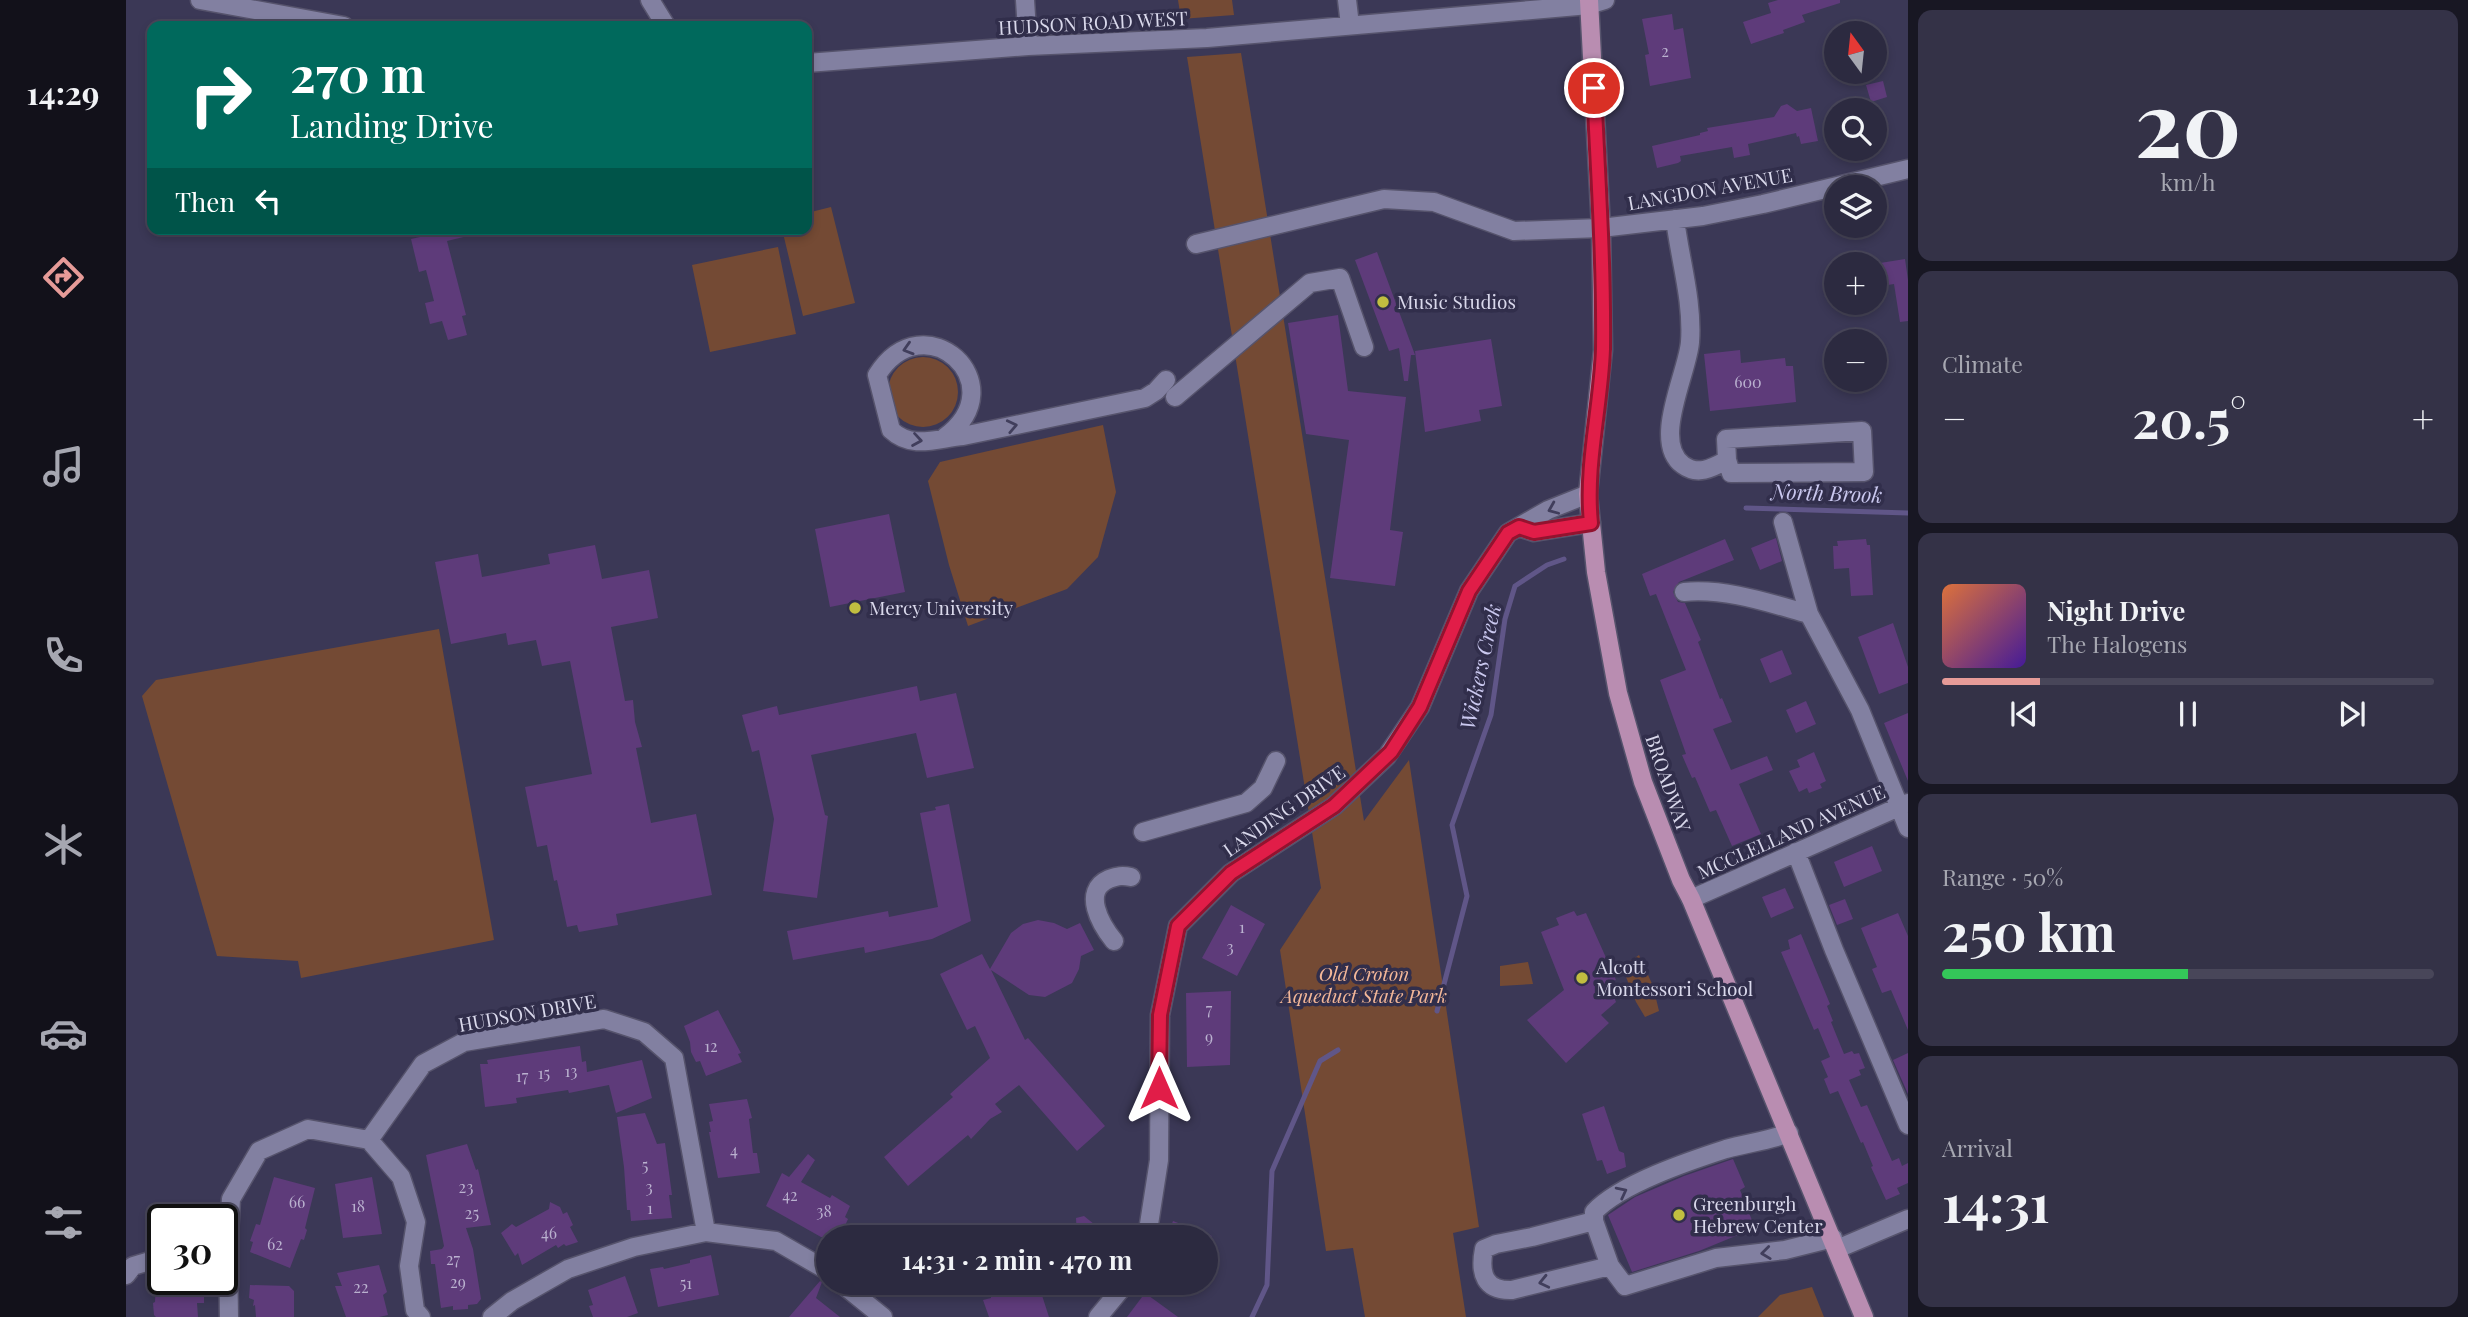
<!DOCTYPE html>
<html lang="en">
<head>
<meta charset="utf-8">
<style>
	:root { --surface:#2c2a40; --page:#343247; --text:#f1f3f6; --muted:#a6a7b1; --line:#484659; --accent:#e69b98 }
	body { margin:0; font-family:"Playfair Display",serif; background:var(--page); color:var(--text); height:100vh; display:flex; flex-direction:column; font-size:26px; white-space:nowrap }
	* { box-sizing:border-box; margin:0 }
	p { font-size:23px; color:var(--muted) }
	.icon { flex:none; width:38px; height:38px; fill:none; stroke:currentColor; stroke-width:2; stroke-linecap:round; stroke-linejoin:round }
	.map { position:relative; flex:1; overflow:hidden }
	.details { display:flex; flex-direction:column; gap:10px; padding:10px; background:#181723; width:560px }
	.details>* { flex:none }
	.guide { position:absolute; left:21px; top:21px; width:665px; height:214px; border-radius:14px; box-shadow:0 4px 10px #0003,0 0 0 2px var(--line); background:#00695c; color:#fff; overflow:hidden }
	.needle { width:46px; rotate:345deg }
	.buttons { position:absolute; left:1698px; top:21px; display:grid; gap:14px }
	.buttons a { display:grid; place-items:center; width:63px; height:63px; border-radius:50%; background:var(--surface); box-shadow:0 4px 10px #0003,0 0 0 2px var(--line); font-size:35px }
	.speed { position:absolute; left:21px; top:1204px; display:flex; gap:14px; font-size:35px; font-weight:700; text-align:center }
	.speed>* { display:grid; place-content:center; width:91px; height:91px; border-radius:50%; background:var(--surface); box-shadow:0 4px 10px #0003,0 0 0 2px var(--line); line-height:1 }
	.speed .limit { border:4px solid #111; border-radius:10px; background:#fff; color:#111 }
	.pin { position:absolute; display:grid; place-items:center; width:60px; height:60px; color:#fff; margin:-30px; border:4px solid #fff; border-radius:50%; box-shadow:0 2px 7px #0007 }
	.me { position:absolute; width:77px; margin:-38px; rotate:0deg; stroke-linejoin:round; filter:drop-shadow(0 0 5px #0008) }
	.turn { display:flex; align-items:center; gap:24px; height:147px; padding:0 28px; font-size:32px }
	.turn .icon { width:91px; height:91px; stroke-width:2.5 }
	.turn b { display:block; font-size:49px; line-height:60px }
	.then { display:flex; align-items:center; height:66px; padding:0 28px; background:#0003; gap:14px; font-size:26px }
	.big { font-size:52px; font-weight:700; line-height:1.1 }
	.details .tile { flex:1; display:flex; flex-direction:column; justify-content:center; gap:10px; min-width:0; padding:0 24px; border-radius:14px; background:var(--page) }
	.details .dial { align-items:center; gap:0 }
	.dial b { font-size:91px; line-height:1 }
	.song { display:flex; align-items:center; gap:21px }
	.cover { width:84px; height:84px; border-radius:10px; background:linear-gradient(135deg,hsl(20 70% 55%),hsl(260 70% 35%)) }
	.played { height:7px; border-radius:4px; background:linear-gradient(90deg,var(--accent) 20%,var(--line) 20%) }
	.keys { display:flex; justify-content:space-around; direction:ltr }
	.heat { display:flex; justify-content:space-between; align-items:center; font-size:38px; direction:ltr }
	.charge { height:10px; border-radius:5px; background:linear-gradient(90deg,#34c759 50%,var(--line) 0) }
	.trip { position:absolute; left:690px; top:1225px; width:402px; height:70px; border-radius:35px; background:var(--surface); box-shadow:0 4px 10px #0003,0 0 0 2px var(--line); font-weight:700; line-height:70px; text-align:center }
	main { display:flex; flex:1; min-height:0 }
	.menu { display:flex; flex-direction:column; width:126px; justify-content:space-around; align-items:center; background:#12111a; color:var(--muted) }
	.menu .icon { width:49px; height:49px }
	.menu .on { color:var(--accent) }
	.menu b { font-size:32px; color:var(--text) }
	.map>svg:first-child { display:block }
	.green { fill:#744a34 }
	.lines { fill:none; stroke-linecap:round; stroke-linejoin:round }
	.stream { stroke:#605688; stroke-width:5 }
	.building { fill:#5e3b7a }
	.minor-casing { stroke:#56536c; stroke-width:21 }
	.major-casing { stroke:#56536c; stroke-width:21 }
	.minor { stroke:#8280a1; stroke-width:18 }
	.major { stroke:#b98db1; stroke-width:18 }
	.oneway { stroke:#413e5c }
	.route-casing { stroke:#92132f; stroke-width:18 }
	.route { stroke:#e11d48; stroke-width:12 }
	.poi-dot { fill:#c1be40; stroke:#312e4b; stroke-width:2.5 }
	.labels { text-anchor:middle; stroke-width:7; stroke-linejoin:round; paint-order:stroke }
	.number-label { font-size:16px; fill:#bab1cf }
	.street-label { font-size:19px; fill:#d9d8eb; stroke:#312e4b }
	.poi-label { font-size:19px; fill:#d9d8eb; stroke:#312e4b; text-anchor:start }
	.park-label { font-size:19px; font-style:italic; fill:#f3b798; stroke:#312e4b }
	.water-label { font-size:21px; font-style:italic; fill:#cac8ef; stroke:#312e4b }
</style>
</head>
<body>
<main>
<nav class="menu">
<b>14:29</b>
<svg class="icon on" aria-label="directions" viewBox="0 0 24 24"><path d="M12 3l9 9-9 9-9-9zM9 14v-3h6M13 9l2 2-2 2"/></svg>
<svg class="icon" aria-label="music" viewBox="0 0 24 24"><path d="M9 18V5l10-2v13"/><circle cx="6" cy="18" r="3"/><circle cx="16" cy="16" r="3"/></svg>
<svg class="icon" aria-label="phone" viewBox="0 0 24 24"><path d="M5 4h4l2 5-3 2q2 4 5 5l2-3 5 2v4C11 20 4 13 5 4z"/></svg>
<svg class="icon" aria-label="climate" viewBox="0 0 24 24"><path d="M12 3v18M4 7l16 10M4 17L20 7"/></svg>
<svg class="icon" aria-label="car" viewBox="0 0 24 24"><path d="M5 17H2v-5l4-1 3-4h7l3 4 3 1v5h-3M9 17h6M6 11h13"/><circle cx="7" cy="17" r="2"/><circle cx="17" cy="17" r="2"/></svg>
<svg class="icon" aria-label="filters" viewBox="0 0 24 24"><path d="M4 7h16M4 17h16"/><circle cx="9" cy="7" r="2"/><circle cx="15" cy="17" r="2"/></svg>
</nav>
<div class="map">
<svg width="1782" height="1317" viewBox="0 0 1782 1317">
	<rect width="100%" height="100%" fill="#3b3856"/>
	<path class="green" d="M1052 0H1106L1108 15 1055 19Z
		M1115 53 1238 821 1283 760 1353 1227 1327 1233 1340 1317H1239L1227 1248 1200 1251 1154 950 1195 888 1061 57Z
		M705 207 729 303 677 316 656 229H681V213Z
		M652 247 670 334 584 352 566 265Z
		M762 392a35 35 0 1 1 70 0a35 35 0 1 1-70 0Z
		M977 425 990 492 972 557 941 589 842 626 823 565 802 481 814 462Z
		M313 629 368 940 175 978 172 961 91 956 16 696 30 680Z
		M1513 955 1527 986 1533 1011 1519 1017 1510 1002 1496 967Z
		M1402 962 1407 984 1374 986V966Z
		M1686 1287 1698 1317H1632L1654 1295Z"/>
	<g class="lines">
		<path class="stream" d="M1620 508 1782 513
			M1311 1011 1341 896 1326 825 1365 715 1379 619 1389 586 1421 565 1438 559
			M1126 1317 1141 1285 1146 1171 1194 1061 1212 1050"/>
	</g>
	<path class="building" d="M1652 0H1714V3L1676 15 1679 22 1657 30 1658 33 1625 44 1617 22 1645 13 1642 3Z
		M1546 14 1548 30 1557 28 1565 78 1524 86 1519 55 1523 54 1516 19Z
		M1757 81 1761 97 1745 102 1740 85Z
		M1661 104 1671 111 1685 108 1692 141 1675 144 1673 136 1671 137 1670 133 1622 144 1624 155 1608 158 1606 147 1554 156 1555 161 1552 163 1531 168 1526 146 1574 135V133L1582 131 1581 128 1648 117 1655 106Z
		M292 229H350V234L321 241 340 315 336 316 341 335 322 340 316 321 304 324 299 303 308 301 300 270 293 272 285 239 294 237Z
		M1251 252 1289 355H1285L1282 381H1278L1273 348 1263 351 1229 260Z
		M1779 259 1782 280V321L1774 322 1768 284 1749 287 1748 264Z
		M1212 315 1222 391 1280 397 1264 530 1277 532 1269 586 1204 578 1223 440 1180 434 1162 323Z
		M1365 339 1376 406 1353 410 1355 421 1299 432 1289 351Z
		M1614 350 1615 363 1659 358 1660 366H1667L1670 402 1584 411 1578 354Z
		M763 514 779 592 704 607 689 529Z
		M1650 538 1656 561 1634 570 1625 548Z
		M1599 539 1608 560 1553 582 1547 592 1552 602 1559 603 1575 640 1572 642 1594 699 1596 698 1606 722 1587 729 1605 770 1641 756 1647 770 1613 784 1635 834 1606 846 1590 810 1584 812 1569 777 1566 778 1556 755 1560 754 1534 680 1560 670 1530 594 1524 596 1516 574Z
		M1740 539 1741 545H1744L1747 595 1725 596 1723 568 1708 569 1707 546H1712L1711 541Z
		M469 545 476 579 523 570 532 618 485 627 499 701 507 700 509 722 516 747 510 748 525 823 570 814 586 895 490 914 492 925 453 932 451 925 441 927 431 880 428 881 421 845 411 847 399 787 466 774 444 661 416 666 410 640 382 645 380 633 325 644 309 562 352 554 356 577 424 564 422 554Z
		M1767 623 1782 667V683L1753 694 1732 637Z
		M1656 650 1666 674 1644 683 1634 659Z
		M791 686 794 701 830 693 848 768 801 778 790 733 685 755 699 815 702 816 691 898 637 891 648 819 633 750 626 752 616 715 651 706 653 715Z
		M1680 701 1690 724 1670 733 1660 710Z
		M1782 713V781L1758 723Z
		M1688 752 1700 781 1694 784 1696 788 1683 793 1681 788 1673 792 1663 771 1674 767 1671 760Z
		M823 804 845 921 806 939 739 953 738 947 667 960 661 931 762 911 763 917 812 907 794 813 810 810 809 807Z
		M1746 846 1756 871 1718 887 1708 862Z
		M1659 888 1668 908 1645 918 1636 897Z
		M1719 899 1727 919 1711 925 1703 905Z
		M1105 905 1139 924 1111 976 1076 958Z
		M1448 911 1451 916 1460 913 1490 980 1482 982 1490 1002 1475 1015 1483 1023 1440 1063 1401 1020 1438 990 1415 932 1433 925 1430 918Z
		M1772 913 1782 936V1030L1765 990 1756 993 1746 969 1751 967 1735 928Z
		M912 920 928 923 941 929 954 923 968 950 955 956 953 969 946 983 919 997 903 995 865 970 899 1040 902 1038 979 1126 951 1151 893 1085 869 1104 876 1112 864 1119 845 1139 842 1135 782 1186 758 1157 827 1097 824 1094 864 1058 849 1026 841 1030 814 974 856 954 864 969 885 933 897 924Z
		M1675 934 1704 1004 1701 1006 1707 1021 1705 1022 1718 1054 1726 1051 1728 1054 1733 1053 1739 1068 1733 1070 1735 1075 1723 1080 1735 1107 1741 1105 1766 1161 1773 1158 1776 1166 1782 1163V1183L1771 1188 1774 1194 1760 1200 1745 1167 1747 1166 1737 1142 1735 1143 1712 1091 1704 1094 1698 1079 1702 1077 1695 1061 1704 1057 1692 1028 1688 1030 1655 952 1664 949 1662 940Z
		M1105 991 1104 1065 1061 1067 1060 993Z
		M592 1010 615 1053 612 1054 616 1062 580 1076 574 1061 570 1062 565 1052 564 1042 558 1026Z
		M454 1046 456 1062 460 1061 461 1072 516 1060 526 1098 490 1113 483 1085 443 1093 442 1090 390 1098 391 1103 359 1107 354 1064H362L361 1060Z
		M1782 1053V1094L1767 1060Z
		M621 1099 626 1118 623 1119 627 1153H631L634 1173 592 1178 583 1132H585L583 1122 587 1121 583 1104Z
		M1478 1106 1493 1151 1498 1153 1500 1167 1481 1174 1476 1160 1471 1161 1456 1114Z
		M519 1113 531 1144 539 1143 546 1195H543L546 1218 505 1221 504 1210H501L498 1167 491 1117Z
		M341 1144 350 1170 352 1169 365 1225 340 1228 347 1249 355 1299 351 1304 342 1305V1309L327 1310V1306L315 1308 309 1264H305L304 1251 316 1249 318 1246 300 1155Z
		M682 1154 689 1160 675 1182 704 1198 706 1195 724 1206 719 1217 722 1219 714 1237H695L640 1206 656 1173 663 1177Z
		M1607 1159 1619 1187 1614 1190 1629 1228 1573 1251 1506 1272 1482 1215 1509 1197 1558 1176Z
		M148 1177 189 1188 179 1228 181 1230 178 1240 175 1239 164 1268 124 1252 127 1242 124 1241 130 1224 134 1225Z
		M246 1177 256 1234 217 1238 209 1184Z
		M424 1202 434 1207 437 1214 441 1212 447 1225 444 1227 452 1242 440 1246 438 1244 432 1248 430 1245 396 1265 392 1253 389 1256 375 1233 386 1224 390 1227 423 1209Z
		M958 1216 984 1237H951L950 1218Z
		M1047 1221 1086 1236 1085 1237H1041Z
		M585 1255 593 1295 532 1307 524 1269 537 1267 538 1269 564 1263V1260Z
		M253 1265 261 1292 257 1295 262 1315 253 1317H220L209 1286H216L211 1273Z
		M499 1276 512 1313 501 1317H467L463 1306 467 1305 462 1290Z
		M33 1279H75V1284L78 1285V1303H71L72 1317H30L28 1315 27 1303 29 1302 30 1282H33Z
		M694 1281 696 1282 690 1298 714 1317H663Z
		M897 1283H912L923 1317H863L857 1300 865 1298V1295L891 1288 890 1285Z
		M124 1285 163 1286 168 1291V1317H130L129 1305 127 1306 128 1300 123 1298Z
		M1019 1293 1052 1317H1001Z"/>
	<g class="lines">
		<defs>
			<path id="minor" d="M74 0 218 26
				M524 0 540 26
				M899 0 902 46
				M1221 0 1224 25
				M681 63 902 46 1081 38 1463 5 1479 0
				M1549 219C1554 260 1567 301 1564 342 1562 372 1525 442 1557 465 1572 476 1586 468 1601 460L1600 439 1736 431 1738 472 1605 473 1601 460
				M1070 244 1258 199 1308 202 1388 231 1475 228 1577 216 1637 204 1782 169
				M1049 397 1184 283 1214 278 1238 347
				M819 437C891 384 798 300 751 375L765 430C786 450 812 438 837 436L1019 398 1030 391 1040 380
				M1657 522 1683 614 1734 710 1782 828
				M1393 527 1408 532 1465 523
				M1558 592C1600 588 1643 603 1683 614
				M1017 832 1120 803 1137 788 1150 761
				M1670 852 1708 950 1782 1125
				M1565 899 1782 803
				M988 941C975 925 955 891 983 879 992 876 996 875 1005 877
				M243 1140 297 1064 338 1042 478 1019 518 1032 548 1058 580 1232
				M1468 1221 1484 1266 1499 1286 1590 1258 1659 1250 1707 1238
				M1021 1237 1033 1160 1034 1015 1052 926 1105 873 1208 806 1261 756 1294 707 1343 591 1382 533 1422 510 1462 494
				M1711 1249 1782 1219
				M1484 1266 1386 1290C1359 1291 1353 1274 1358 1249L1370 1244 1406 1237 1468 1221V1212C1494 1184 1563 1161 1600 1149 1621 1143 1642 1141 1663 1133
				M0 1275 7 1266 37 1257
				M715 1283 757 1317
				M103 1317 102 1253 105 1199 133 1151 182 1129 243 1140 275 1177 290 1222 283 1266 289 1310 295 1317
				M366 1317 386 1301 442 1269 508 1247 580 1232 650 1241 702 1271
				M972 1317 1000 1283"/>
			<path id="major" d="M1463 0 1475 228 1477 350 1462 494 1470 572 1492 693 1517 782 1555 880 1565 899 1738 1317"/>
		</defs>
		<use href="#minor" class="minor-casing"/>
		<use href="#major" class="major-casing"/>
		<use href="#minor" class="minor"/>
		<use href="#major" class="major"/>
	</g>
	<defs><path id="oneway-chevron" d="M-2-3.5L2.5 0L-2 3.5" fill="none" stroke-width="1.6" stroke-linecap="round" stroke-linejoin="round" transform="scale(1.75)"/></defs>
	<g class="oneway">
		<use href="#oneway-chevron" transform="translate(782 349) rotate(163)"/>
		<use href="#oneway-chevron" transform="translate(886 426) rotate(-12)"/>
		<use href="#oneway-chevron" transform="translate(791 440) rotate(9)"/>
		<use href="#oneway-chevron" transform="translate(1427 509) rotate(157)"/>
		<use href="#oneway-chevron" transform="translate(1496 1192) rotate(-27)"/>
		<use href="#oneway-chevron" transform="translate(1640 1253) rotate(173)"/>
		<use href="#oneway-chevron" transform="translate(1418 1282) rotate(167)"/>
	</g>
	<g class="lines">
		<defs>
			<path id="route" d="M1033 1088 1034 1015 1052 926 1105 873 1208 806 1265 752 1294 707 1343 591 1382 533 1393 527 1408 532 1465 523C1459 465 1475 407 1477 349 1478 262 1472 175 1468 88"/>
		</defs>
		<use href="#route" class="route-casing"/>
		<use href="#route" class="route"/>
	</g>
	<g class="poi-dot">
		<circle cx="1257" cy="302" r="7"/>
		<circle cx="729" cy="608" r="7"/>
		<circle cx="1456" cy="978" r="7"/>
		<circle cx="1553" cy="1215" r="7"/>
	</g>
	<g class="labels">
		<g class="number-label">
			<text x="1539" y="57">2</text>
			<text x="1622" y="388">600</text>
			<text x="1116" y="933">1</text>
			<text x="1104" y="953">3</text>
			<text x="1083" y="1015">7</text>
			<text x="1083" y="1043">9</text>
			<text x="585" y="1052">12</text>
			<text x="445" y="1077">13</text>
			<text x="418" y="1079">15</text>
			<text x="396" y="1082">17</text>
			<text x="608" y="1156">4</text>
			<text x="519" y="1171">5</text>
			<text x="340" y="1193">23</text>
			<text x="523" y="1193">3</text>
			<text x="664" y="1201">42</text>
			<text x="171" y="1208">66</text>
			<text x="232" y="1212">18</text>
			<text x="524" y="1214">1</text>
			<text x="698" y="1217">38</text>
			<text x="346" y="1219">25</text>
			<text x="423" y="1239">46</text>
			<text x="149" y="1250">62</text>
			<text x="327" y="1265">27</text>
			<text x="332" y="1288">29</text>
			<text x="560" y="1289">51</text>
			<text x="235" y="1293">22</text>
		</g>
		<g class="street-label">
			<text transform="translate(967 23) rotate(-3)" y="7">HUDSON ROAD WEST</text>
			<text transform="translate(1584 189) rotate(-10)" y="7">LANGDON AVENUE</text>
			<text transform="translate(1542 783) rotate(71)" y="7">BROADWAY</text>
			<text transform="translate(1158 811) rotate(-35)" y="7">LANDING DRIVE</text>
			<text transform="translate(1665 832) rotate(-24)" y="7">MCCLELLAND AVENUE</text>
			<text transform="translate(401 1013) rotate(-10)" y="7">HUDSON DRIVE</text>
		</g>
		<g class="poi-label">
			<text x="1271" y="309">Music Studios</text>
			<text x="743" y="615">Mercy University</text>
			<text x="1470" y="974">Alcott<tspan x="1470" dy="22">Montessori School</tspan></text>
			<text x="1567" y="1211">Greenburgh<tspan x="1567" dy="22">Hebrew Center</tspan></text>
		</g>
		<g class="park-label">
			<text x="1238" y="981">Old Croton<tspan x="1238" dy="22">Aqueduct State Park</tspan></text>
		</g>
		<g class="water-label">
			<text transform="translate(1701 494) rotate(2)" y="7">North Brook</text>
			<text transform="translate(1355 667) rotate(-78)" y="7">Wickers Creek</text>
		</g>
	</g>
</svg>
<div class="buttons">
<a><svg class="needle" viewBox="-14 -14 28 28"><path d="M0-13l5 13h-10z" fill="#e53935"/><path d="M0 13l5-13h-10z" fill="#a6a7b1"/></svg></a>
<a><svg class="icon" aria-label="search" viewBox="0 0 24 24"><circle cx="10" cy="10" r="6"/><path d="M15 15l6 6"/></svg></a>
<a><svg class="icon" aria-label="layers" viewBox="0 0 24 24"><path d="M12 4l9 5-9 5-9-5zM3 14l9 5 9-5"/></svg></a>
<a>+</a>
<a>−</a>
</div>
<div class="speed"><div class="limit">30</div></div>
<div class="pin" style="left:1468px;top:88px;background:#d93025"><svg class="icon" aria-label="arrive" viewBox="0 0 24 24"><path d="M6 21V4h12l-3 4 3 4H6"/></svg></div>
<svg class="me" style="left:1033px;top:1088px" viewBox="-20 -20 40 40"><path d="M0-17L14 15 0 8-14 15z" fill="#e11d48" stroke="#fff" stroke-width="4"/></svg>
<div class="trip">14:31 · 2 min · 470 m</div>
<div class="guide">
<div class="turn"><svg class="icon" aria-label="right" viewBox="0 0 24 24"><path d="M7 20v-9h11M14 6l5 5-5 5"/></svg><div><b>270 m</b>Landing Drive</div></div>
<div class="then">Then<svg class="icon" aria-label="left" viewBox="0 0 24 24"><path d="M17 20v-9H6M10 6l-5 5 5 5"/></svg></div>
</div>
</div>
<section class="details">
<div class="tile dial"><b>20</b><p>km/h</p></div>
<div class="tile"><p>Climate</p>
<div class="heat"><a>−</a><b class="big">20.5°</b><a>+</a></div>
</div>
<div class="tile">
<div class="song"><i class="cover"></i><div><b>Night Drive</b><p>The Halogens</p></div></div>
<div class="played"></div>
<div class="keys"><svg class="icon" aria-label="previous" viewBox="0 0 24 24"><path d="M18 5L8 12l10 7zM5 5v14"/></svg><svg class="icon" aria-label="pause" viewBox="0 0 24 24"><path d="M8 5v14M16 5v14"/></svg><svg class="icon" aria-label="next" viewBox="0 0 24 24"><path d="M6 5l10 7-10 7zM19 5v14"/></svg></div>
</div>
<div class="tile"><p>Range · 50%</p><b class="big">250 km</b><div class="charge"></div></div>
<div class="tile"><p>Arrival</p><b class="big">14:31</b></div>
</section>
</main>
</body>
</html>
